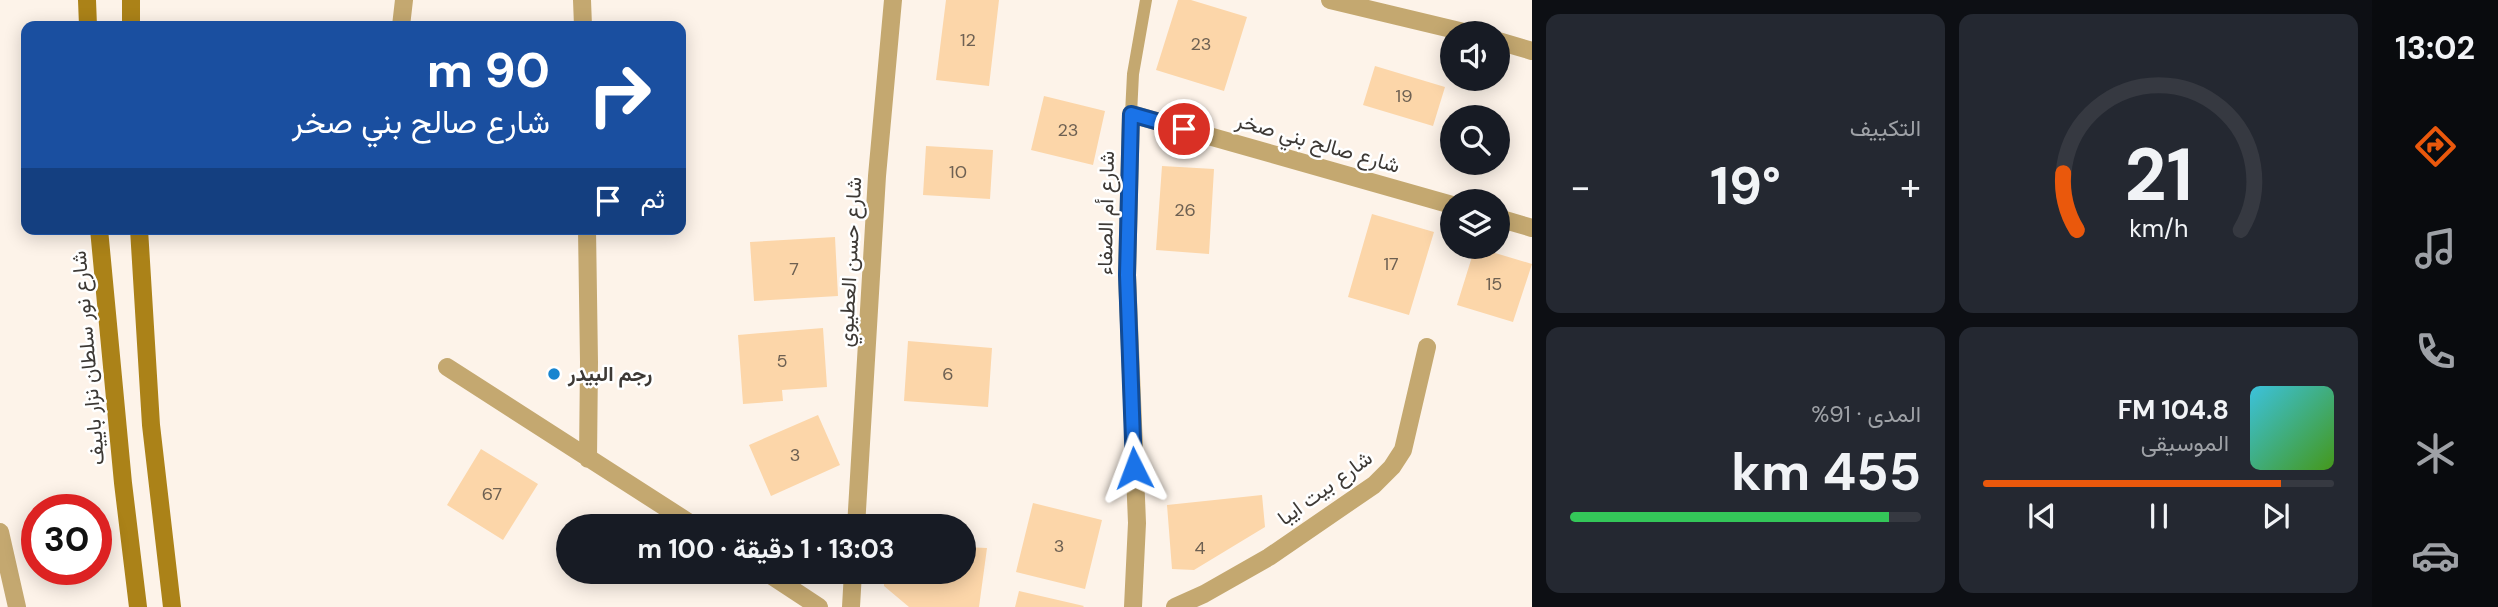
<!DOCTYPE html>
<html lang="ar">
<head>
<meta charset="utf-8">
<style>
	:root { --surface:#171b24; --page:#242831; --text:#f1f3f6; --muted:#9ea1a6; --line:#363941; --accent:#ea580c }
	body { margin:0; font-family:"DM Sans",Vazirmatn,sans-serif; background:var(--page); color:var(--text); direction:rtl; height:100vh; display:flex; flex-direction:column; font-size:26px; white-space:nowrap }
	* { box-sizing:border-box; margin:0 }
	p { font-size:23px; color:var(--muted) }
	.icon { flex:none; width:38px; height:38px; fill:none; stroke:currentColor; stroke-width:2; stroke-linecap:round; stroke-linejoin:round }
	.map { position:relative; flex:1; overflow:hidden; direction:ltr }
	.panel { display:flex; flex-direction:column; gap:14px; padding:14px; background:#0d0f14; width:840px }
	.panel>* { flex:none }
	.banner { position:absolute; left:21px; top:21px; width:665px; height:214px; border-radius:14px; box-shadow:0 4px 18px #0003; direction:rtl; background:#1a4fa0; color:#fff; overflow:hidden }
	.fabs { position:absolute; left:1440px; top:21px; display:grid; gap:14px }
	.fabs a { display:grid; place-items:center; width:70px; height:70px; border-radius:50%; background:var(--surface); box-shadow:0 4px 18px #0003; font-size:35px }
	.speed { position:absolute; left:21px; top:494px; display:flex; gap:14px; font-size:35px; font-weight:700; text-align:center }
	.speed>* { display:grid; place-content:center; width:91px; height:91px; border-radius:50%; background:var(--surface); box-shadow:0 4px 18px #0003; line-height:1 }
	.speed .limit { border:10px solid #d22; background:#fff; color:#111 }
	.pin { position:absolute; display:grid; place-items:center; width:60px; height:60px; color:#fff; margin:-30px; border:4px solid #fff; border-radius:50%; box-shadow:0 2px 7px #0007 }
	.me { position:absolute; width:77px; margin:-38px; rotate:357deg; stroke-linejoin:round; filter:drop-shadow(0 0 5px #0008) }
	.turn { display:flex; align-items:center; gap:24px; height:147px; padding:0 21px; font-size:32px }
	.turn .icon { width:91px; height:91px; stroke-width:2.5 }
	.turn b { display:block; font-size:49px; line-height:60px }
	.then { display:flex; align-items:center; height:66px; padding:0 21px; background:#0003; gap:14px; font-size:26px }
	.big { font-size:52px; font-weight:700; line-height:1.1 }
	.panel .tile { flex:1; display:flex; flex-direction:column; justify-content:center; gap:10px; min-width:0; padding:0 24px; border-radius:14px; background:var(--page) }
	.panel .dial { align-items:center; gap:0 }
	.dial svg { height:182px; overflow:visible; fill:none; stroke:var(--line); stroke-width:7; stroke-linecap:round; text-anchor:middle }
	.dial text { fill:var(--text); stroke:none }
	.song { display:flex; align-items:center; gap:21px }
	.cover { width:84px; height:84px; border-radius:10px; background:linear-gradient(135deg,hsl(190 70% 55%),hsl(100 70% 35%)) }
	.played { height:7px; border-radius:4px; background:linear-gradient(90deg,var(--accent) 85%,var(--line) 85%) }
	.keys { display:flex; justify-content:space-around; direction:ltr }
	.heat { display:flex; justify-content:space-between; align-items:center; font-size:38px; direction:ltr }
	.charge { height:10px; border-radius:5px; background:linear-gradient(90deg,#34c759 91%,var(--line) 0) }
	.panel .tiles { flex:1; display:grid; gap:14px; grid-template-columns:repeat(2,1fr) }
	.trip { position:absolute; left:556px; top:514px; width:420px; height:70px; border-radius:35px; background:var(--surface); box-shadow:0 4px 18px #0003; font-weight:700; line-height:70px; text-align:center; direction:rtl }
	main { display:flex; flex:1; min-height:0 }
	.tab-bar { display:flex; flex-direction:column; width:126px; justify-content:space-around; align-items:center; background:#090b0e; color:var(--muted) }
	.tab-bar .icon { width:49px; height:49px }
	.tab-bar .selected { color:var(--accent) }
	.tab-bar b { font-size:32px; color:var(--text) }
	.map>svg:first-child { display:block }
	.building { fill:#fcd6a9 }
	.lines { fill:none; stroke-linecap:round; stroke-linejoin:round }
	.service { stroke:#c4a870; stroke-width:12 }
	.minor { stroke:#c4a870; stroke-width:18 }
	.secondary { stroke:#ab8218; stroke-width:18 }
	.route-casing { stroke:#114b97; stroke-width:18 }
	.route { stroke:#1a73e8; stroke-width:12 }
	.poi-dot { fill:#1885cf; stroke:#fff; stroke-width:2.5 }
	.labels { text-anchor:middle; stroke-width:5; stroke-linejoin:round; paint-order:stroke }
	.number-label { font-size:18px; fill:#6d6052 }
	.street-label { font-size:21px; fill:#3d3935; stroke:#fff }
	.poi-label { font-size:21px; font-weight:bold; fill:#3d3935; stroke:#fff; text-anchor:start }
</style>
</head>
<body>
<main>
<nav class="tab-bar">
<b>13:02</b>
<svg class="icon selected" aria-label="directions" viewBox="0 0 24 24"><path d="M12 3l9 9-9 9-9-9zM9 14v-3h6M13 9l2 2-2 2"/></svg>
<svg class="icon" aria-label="music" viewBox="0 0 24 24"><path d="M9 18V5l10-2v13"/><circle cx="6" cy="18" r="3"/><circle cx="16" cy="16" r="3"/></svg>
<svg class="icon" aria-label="phone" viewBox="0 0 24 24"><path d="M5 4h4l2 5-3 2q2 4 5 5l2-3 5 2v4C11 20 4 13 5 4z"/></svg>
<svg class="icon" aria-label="climate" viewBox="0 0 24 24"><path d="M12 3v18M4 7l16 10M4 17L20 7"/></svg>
<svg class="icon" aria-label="car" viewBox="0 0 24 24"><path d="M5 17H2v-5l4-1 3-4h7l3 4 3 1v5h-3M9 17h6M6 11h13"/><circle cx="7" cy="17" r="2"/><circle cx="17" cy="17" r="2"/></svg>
</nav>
<section class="panel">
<div class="tiles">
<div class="tile dial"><svg viewBox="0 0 100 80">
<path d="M14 69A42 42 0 1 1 86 69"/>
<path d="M14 69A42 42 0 0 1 8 44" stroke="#ea580c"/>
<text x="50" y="56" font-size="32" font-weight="700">21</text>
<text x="50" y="72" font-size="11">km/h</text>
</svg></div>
<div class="tile"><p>التكييف</p>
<div class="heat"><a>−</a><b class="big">19°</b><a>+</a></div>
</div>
<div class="tile">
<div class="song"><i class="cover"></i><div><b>104.8 FM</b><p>الموسيقى</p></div></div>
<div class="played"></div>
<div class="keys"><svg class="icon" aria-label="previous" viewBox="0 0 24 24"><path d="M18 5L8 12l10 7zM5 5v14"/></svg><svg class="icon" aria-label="pause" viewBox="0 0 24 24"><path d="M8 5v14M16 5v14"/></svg><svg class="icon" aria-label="next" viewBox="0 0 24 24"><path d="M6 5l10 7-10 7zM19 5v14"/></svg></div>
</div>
<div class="tile"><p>المدى · 91%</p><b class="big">455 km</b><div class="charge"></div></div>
</div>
</section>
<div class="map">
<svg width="1532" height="607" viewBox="0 0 1532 607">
	<rect width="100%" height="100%" fill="#fdf3e9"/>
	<path class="building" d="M946 0H999L989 86 936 80Z
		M1178 0H1191L1247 17 1224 91 1156 70Z
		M1375 66 1445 87 1433 126 1363 105Z
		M1044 96 1105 111 1093 165 1031 150Z
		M926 146 993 150 990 199 923 195Z
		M1162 166 1214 169 1209 254 1156 250Z
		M1372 214 1434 232 1409 315 1348 297Z
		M835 237 838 296 754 301 750 242Z
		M1475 247 1532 264 1513 322 1457 305Z
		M823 328 827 387 782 390 783 401 743 404 738 335Z
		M908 341 992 348 988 407 904 401Z
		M818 415 840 465 771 496 749 445Z
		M481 449 538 484 503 540 447 505Z
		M1262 495 1265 527 1194 570 1172 569 1167 505Z
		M1033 503 1102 520 1085 589 1016 572Z
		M964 547 987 548 979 607H909L884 586V572H964Z
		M1019 591 1084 606 1083 607H1015Z"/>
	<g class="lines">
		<path class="service" d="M1131 114 1133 74 1146 0"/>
		<path class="minor" d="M582 0 583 26
			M1330 0 1468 33
			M401 26 404 0
			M1498 41 1532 51
			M1498 218 1532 228
			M587 229 589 362 588 459
			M447 367 696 527
			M856 527 877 176 893 0
			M0 532 17 607
			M766 572 819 607
			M851 607 853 572
			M1133 607 1137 523 1127 275 1131 114 1452 205
			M1175 607 1204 594 1269 557 1374 485 1392 467 1403 450 1427 347"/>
		<path class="secondary" d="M87 0 88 26
			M131 0V26
			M99 229 123 483 138 607
			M139 229 151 425 172 607"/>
	</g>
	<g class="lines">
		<defs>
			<path id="route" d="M1134 468 1127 275 1131 114 1184 129"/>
		</defs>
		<use href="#route" class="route-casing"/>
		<use href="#route" class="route"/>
	</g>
	<circle class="poi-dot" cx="554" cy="374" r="7"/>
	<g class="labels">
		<g class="number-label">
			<text x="968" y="46">12</text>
			<text x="1201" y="50">23</text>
			<text x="1404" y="102">19</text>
			<text x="1068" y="136">23</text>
			<text x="958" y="178">10</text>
			<text x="1185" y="216">26</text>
			<text x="1391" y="270">17</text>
			<text x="794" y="275">7</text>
			<text x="1494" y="290">15</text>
			<text x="782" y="367">5</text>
			<text x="948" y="380">6</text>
			<text x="795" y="461">3</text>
			<text x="492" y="500">67</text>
			<text x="1059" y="552">3</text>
			<text x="1200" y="554">4</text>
		</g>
		<g class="street-label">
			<text transform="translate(1318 143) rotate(16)" y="7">شارع صالح بني صخر</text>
			<text transform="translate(1106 213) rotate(-89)" y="7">شارع أم الصفاء</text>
			<text transform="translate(850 262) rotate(-87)" y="7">شارع حسن العطيوي</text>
			<text transform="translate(88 358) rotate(-95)" y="7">شارع نور سلطان نزار باييف</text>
			<text transform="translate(1325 488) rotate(-36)" y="7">شارع بيت ايبا</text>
		</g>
		<g class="poi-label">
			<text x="568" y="381">رجم البيدر</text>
		</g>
	</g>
</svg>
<div class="fabs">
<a><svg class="icon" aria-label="sound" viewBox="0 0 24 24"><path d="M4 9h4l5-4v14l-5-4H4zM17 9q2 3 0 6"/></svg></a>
<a><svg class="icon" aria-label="search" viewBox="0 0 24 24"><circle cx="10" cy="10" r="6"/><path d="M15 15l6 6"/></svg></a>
<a><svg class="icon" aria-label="layers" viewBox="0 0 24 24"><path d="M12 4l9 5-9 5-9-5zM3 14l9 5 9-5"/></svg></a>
</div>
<div class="speed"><div class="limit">30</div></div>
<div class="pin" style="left:1184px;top:129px;background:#d93025"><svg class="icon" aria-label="arrive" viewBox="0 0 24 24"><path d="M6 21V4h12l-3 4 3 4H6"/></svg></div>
<svg class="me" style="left:1134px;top:468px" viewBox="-20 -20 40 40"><path d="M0-17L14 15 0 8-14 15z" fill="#1a73e8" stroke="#fff" stroke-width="4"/></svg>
<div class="trip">13:03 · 1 دقيقة · 100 m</div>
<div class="banner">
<div class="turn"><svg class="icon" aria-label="right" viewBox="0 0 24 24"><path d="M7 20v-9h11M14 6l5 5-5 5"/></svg><div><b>90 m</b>شارع صالح بني صخر</div></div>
<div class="then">ثم<svg class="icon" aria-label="arrive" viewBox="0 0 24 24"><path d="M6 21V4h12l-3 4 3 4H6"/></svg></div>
</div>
</div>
</main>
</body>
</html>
